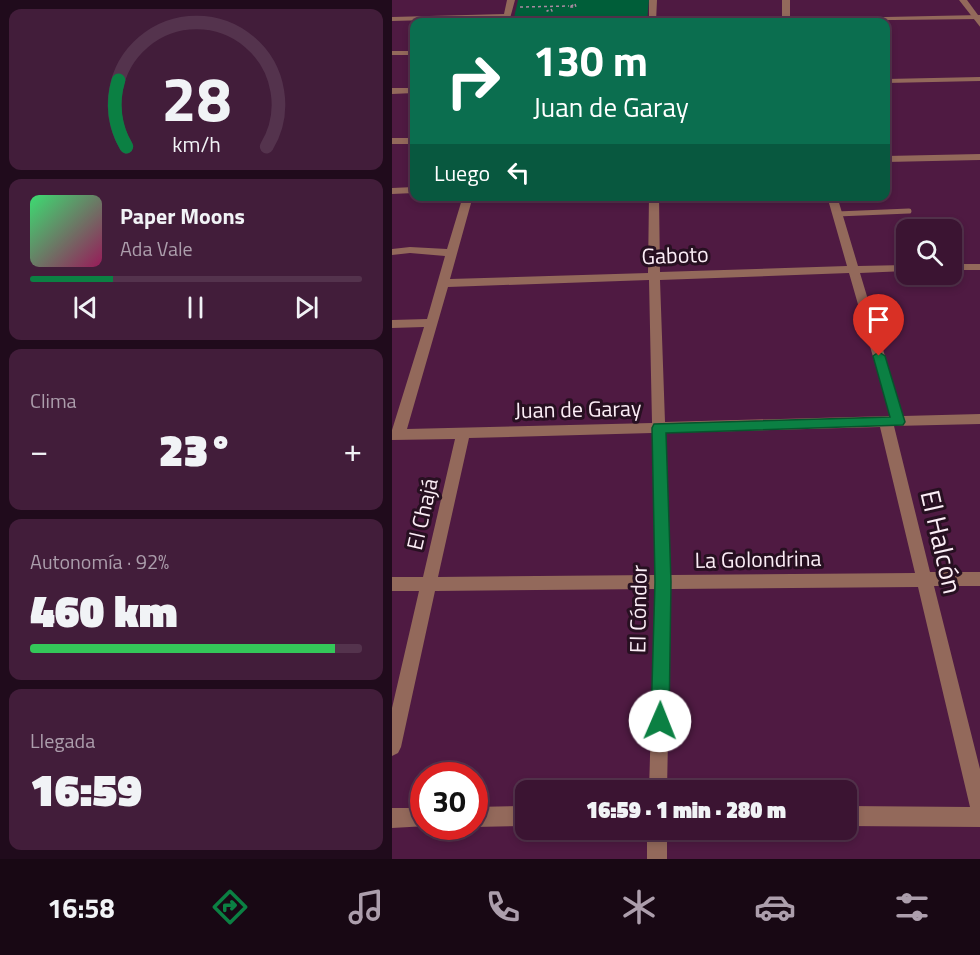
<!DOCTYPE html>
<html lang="es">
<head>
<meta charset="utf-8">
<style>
	:root { --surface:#3b1432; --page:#421d3a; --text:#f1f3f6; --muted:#ac9eac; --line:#54334d; --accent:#0b8043 }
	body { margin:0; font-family:"Titillium Web",sans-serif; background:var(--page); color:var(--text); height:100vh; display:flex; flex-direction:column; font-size:22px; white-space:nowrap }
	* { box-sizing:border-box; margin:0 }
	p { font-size:20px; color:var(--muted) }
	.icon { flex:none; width:33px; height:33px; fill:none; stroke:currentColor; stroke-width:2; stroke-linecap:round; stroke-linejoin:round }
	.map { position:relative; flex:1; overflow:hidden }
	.sheet { display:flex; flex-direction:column; gap:9px; padding:9px; background:#200b1c; width:392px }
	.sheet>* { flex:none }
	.banner { position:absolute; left:18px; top:18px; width:480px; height:183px; border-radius:12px; box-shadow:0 3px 9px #0003,0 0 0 2px var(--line); background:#0b6e4f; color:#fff; overflow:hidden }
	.tools { position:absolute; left:504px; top:219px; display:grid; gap:12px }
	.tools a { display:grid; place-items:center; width:66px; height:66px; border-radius:12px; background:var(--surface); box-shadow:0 3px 9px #0003,0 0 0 2px var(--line); font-size:30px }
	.speed { position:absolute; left:18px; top:762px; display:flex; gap:12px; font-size:30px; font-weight:700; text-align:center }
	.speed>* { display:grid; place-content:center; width:78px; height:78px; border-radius:50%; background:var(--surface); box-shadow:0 3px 9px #0003,0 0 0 2px var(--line); line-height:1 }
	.speed .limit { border:9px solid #d22; background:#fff; color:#111 }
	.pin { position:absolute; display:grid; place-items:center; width:51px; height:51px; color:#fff; margin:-62px -26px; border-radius:50% 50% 50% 0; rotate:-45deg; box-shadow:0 0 6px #0007 }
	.pin .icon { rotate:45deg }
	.me { position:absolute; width:66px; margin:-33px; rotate:1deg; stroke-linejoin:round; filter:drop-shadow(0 0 4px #0008) }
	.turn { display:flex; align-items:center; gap:21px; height:126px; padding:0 24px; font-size:27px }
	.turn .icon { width:78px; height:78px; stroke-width:2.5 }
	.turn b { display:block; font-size:42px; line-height:51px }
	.then { display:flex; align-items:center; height:57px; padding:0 24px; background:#0003; gap:12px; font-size:22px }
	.big { font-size:45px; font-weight:800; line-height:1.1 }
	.sheet .card { flex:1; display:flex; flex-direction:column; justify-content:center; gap:9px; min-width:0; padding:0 21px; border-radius:12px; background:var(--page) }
	.sheet .dial { align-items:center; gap:0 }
	.dial svg { height:156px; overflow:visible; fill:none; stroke:var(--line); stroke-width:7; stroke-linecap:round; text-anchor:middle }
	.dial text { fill:var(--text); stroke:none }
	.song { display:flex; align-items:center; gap:18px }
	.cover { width:72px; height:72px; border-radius:9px; background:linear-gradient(135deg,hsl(140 70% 55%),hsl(330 70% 35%)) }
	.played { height:6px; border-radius:3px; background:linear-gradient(90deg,var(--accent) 25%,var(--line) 25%) }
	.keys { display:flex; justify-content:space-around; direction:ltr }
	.heat { display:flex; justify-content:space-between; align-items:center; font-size:33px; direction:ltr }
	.charge { height:9px; border-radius:4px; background:linear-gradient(90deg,#34c759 92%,var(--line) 0) }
	.trip { position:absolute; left:123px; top:780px; width:342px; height:60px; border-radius:12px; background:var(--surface); box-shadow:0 3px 9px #0003,0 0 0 2px var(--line); font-weight:800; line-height:60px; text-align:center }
	.menu { display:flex; height:96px; justify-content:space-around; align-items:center; background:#180814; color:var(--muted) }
	.menu .icon { width:42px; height:42px }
	.menu .current { color:var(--accent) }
	.menu b { font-size:27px; color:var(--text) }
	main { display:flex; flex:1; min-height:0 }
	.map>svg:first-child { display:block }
	.green { fill:#005e39 }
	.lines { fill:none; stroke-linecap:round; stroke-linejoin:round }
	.path { stroke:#ab8aa2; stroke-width:1.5; stroke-dasharray:3 3; stroke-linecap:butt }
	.service { stroke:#93695b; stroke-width:5 }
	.minor { fill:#93695b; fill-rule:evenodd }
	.tertiary { fill:#93695b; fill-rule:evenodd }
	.route { fill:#0b8043; stroke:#07532c; stroke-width:1.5 }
	.labels { text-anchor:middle; stroke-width:6; stroke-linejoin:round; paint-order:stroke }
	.street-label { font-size:22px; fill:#fbedf6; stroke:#271021 }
	.near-street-label { font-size:27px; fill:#fbedf6; stroke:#271021 }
</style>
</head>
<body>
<main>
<section class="sheet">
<div class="card dial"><svg viewBox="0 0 100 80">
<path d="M14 69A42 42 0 1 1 86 69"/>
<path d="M14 69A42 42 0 0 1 10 35" stroke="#0b8043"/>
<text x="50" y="56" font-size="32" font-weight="700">28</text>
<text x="50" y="72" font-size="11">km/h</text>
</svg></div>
<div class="card">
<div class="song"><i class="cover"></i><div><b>Paper Moons</b><p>Ada Vale</p></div></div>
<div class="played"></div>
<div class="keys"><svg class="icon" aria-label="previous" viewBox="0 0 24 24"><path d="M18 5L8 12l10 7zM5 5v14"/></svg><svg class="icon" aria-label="pause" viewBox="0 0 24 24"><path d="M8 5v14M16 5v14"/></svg><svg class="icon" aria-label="next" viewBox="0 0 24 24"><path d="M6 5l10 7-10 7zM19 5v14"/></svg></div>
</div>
<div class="card"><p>Clima</p>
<div class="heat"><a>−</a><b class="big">23°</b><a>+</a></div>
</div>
<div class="card"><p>Autonomía · 92%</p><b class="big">460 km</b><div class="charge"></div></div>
<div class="card"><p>Llegada</p><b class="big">16:59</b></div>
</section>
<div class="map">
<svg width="589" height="859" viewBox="0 0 589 859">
	<rect width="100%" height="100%" fill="#4f1a42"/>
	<path class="green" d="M126 0H257L255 21 121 22Z"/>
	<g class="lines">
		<path class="path" d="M183 4 184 7H177Z
			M128 7 177 6
			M159 9 160 11H155Z"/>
		<path class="service" d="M445 214 517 211"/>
		<path class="minor" d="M115 0H123L117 22H111V18L0 21V17L112 14Z
			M257 0H265L264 22H257Z
			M390 0H398V19L589 15V19L338 22 342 20 390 19Z
			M0 51H22V55H0Z
			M589 77V81L494 83V79Z
			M0 88H22V93L0 94Z
			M0 138H22V144H0Z
			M589 154V160L494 162V156Z
			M22 187V193L0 194V188Z
			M71 196H81L58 279 256 273 257 196H267L268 272 455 266 435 196H445L466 266 514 265V271L468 273 511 416 589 414V424L502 426 538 572H589V586H542L589 773V827L454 826V806L578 807 526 587 279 589 275 790H257L263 589 43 591 9 747 6 753 0 756V708L27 591H0V577H31L63 439 0 440V430L32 327 0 328V320L35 319 53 256 18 253 0 255V249L18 247 55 249ZM457 273 498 416 273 422 268 280ZM257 280 260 423 15 429 56 287ZM488 427 523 573 279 575 273 433ZM260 433 263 575 46 577 77 438Z
			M560 264H589V270H560Z
			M134 806V826L82 827V807Z
			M0 808H32V826H35L0 828Z
			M255 830H275V859H255Z"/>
		<path class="tertiary" d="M567 0H575L589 19V28Z"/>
	</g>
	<path class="route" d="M487 352 493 356 513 422 511 425 274 433 279 582 277 721 274 727 268 730 261 727 259 721 263 582 260 428 262 424 498 417 481 356Z"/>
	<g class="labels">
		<g class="street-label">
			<text transform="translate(283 255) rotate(-2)" y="8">Gaboto</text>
			<text transform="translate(186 409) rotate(-1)" y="8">Juan de Garay</text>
			<text transform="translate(30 514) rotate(-77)" y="8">El Chajá</text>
			<text transform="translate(366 559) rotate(-1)" y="8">La Golondrina</text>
			<text transform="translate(246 609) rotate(-89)" y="8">El Cóndor</text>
		</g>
		<g class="near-street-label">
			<text transform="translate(549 542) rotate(77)" y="9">El Halcón</text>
		</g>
	</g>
</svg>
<div class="tools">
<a><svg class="icon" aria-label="search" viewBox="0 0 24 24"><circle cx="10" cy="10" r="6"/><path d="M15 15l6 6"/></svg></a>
</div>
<div class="speed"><div class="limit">30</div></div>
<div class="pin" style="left:487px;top:356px;background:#d93025"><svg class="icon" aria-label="arrive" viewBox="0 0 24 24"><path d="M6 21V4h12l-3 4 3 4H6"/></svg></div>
<svg class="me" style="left:268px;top:721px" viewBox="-20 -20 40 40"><circle r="19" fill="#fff"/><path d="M0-13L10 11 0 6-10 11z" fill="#0b8043"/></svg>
<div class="trip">16:59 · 1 min · 280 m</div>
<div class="banner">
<div class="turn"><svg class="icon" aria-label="right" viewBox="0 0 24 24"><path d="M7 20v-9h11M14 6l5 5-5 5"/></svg><div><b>130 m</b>Juan de Garay</div></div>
<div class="then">Luego<svg class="icon" aria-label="left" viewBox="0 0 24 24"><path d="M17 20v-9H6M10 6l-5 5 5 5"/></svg></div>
</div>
</div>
</main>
<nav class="menu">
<b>16:58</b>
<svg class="icon current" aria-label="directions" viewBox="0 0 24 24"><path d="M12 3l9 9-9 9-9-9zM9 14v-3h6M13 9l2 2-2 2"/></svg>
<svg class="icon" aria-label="music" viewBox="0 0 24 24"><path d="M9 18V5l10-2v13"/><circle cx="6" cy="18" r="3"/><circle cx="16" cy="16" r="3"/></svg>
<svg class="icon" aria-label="phone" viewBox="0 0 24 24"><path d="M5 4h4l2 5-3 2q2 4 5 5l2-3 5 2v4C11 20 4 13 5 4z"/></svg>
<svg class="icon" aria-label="climate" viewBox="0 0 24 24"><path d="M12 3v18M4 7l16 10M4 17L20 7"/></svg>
<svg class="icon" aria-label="car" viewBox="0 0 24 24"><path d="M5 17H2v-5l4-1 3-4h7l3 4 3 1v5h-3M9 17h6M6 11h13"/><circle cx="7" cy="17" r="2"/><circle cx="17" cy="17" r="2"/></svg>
<svg class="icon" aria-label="filters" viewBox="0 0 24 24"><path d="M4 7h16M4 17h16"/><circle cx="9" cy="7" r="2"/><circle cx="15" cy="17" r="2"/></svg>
</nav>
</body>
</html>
